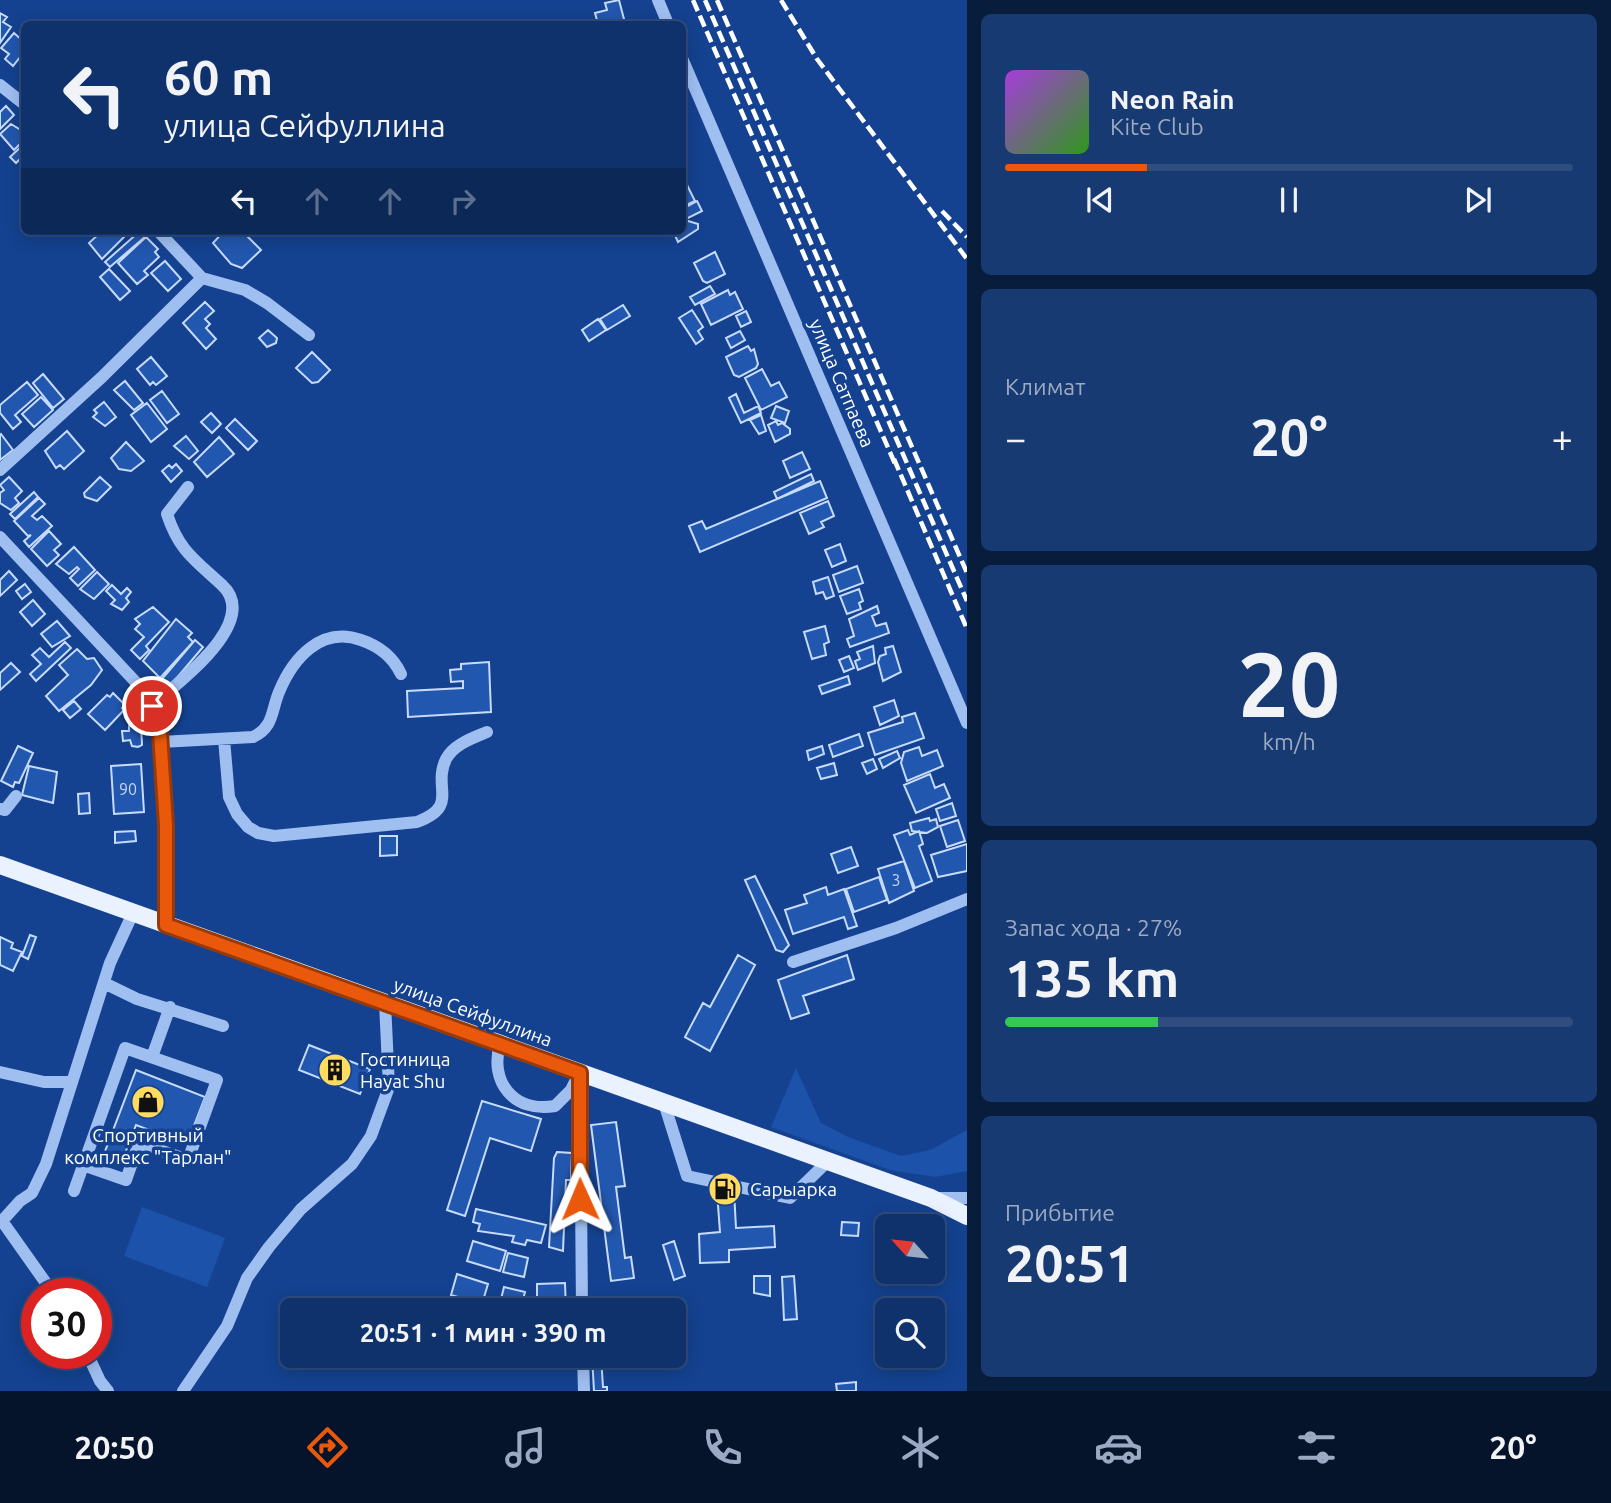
<!DOCTYPE html>
<html lang="ru">
<head>
<meta charset="utf-8">
<style>
	:root { --surface:#0f326c; --page:#183a72; --text:#f1f3f6; --muted:#9baac2; --line:#2f4d7f; --accent:#ea580c }
	body { margin:0; font-family:Ubuntu,sans-serif; background:var(--page); color:var(--text); height:100vh; display:flex; flex-direction:column; font-size:26px; white-space:nowrap }
	* { box-sizing:border-box; margin:0 }
	p { font-size:23px; color:var(--muted) }
	.icon { flex:none; width:38px; height:38px; fill:none; stroke:currentColor; stroke-width:2; stroke-linecap:round; stroke-linejoin:round }
	.map { position:relative; flex:1; overflow:hidden }
	.panel { display:flex; flex-direction:column; gap:14px; padding:14px; background:#081c3b; width:644px }
	.panel>* { flex:none }
	.top-card { position:absolute; left:21px; top:21px; width:665px; height:214px; border-radius:10px; box-shadow:0 4px 18px #0003,0 0 0 2px var(--line); background:#0f326c; color:var(--text); overflow:hidden }
	.needle { width:46px; rotate:297deg }
	.fabs { position:absolute; left:875px; top:1214px; display:grid; gap:14px }
	.fabs a { display:grid; place-items:center; width:70px; height:70px; border-radius:10px; background:var(--surface); box-shadow:0 4px 18px #0003,0 0 0 2px var(--line); font-size:35px }
	.speed { position:absolute; left:21px; top:1278px; display:flex; gap:14px; font-size:35px; font-weight:700; text-align:center }
	.speed>* { display:grid; place-content:center; width:91px; height:91px; border-radius:50%; background:var(--surface); box-shadow:0 4px 18px #0003,0 0 0 2px var(--line); line-height:1 }
	.speed .limit { border:10px solid #d22; background:#fff; color:#111 }
	.pin { position:absolute; display:grid; place-items:center; width:60px; height:60px; color:#fff; margin:-30px; border:4px solid #fff; border-radius:50%; box-shadow:0 2px 7px #0007 }
	.me { position:absolute; width:77px; margin:-38px; rotate:359deg; stroke-linejoin:round; filter:drop-shadow(0 0 5px #0008) }
	.turn { display:flex; align-items:center; gap:24px; height:147px; padding:0 28px; font-size:32px }
	.turn .icon { width:91px; height:91px; stroke-width:2.5 }
	.turn b { display:block; font-size:49px; line-height:60px }
	.lanes { display:flex; align-items:center; height:66px; padding:0 28px; background:#0003; justify-content:center; gap:35px; direction:ltr }
	.lanes .off { opacity:.35 }
	.big { font-size:52px; font-weight:700; line-height:1.1 }
	.panel .card { flex:1; display:flex; flex-direction:column; justify-content:center; gap:10px; min-width:0; padding:0 24px; border-radius:10px; background:var(--page) }
	.panel .dial { align-items:center; gap:0 }
	.dial b { font-size:91px; line-height:1 }
	.song { display:flex; align-items:center; gap:21px }
	.cover { width:84px; height:84px; border-radius:10px; background:linear-gradient(135deg,hsl(280 70% 55%),hsl(110 70% 35%)) }
	.played { height:7px; border-radius:4px; background:linear-gradient(90deg,var(--accent) 25%,var(--line) 25%) }
	.keys { display:flex; justify-content:space-around; direction:ltr }
	.heat { display:flex; justify-content:space-between; align-items:center; font-size:38px; direction:ltr }
	.charge { height:10px; border-radius:5px; background:linear-gradient(90deg,#34c759 27%,var(--line) 0) }
	.trip { position:absolute; left:280px; top:1298px; width:406px; height:70px; border-radius:10px; background:var(--surface); box-shadow:0 4px 18px #0003,0 0 0 2px var(--line); font-weight:700; line-height:70px; text-align:center }
	.tab-bar { display:flex; height:112px; justify-content:space-around; align-items:center; background:#06142b; color:var(--muted) }
	.tab-bar .icon { width:49px; height:49px }
	.tab-bar .current { color:var(--accent) }
	.tab-bar b { font-size:32px; color:var(--text) }
	main { display:flex; flex:1; min-height:0 }
	.map>svg:first-child { display:block }
	.green { fill:#1c52aa }
	.building { fill:#2257af; stroke:#c7dbfc; stroke-width:2 }
	.lines { fill:none; stroke-linecap:round; stroke-linejoin:round }
	.minor { stroke:#a0bff1; stroke-width:12 }
	.major { stroke:#eaf1ff; stroke-width:18 }
	.rail { stroke:#fff; stroke-width:4.5; stroke-dasharray:12 5; stroke-linecap:butt }
	.route-casing { stroke:#983908; stroke-width:18 }
	.route { stroke:#ea580c; stroke-width:12 }
	.labels { text-anchor:middle; stroke-width:7; stroke-linejoin:round; paint-order:stroke }
	.number-label { font-size:16px; fill:#c8d5eb }
	.street-label { font-size:19px; fill:#fff; stroke:#144290 }
	.poi-label { font-size:19px; fill:#fff; stroke:#144290; text-anchor:start }
</style>
</head>
<body>
<main>
<div class="map">
<svg width="967" height="1391" viewBox="0 0 967 1391">
	<rect width="100%" height="100%" fill="#144290"/>
	<path class="green" d="M796 1068 821 1123 848 1137 901 1156 930 1150 967 1130V1171L935 1177 890 1170 771 1127Z
		M142 1207 225 1238 207 1287 124 1256Z"/>
	<path class="building" d="M619 0 625 23 598 24 595 13 607 10 605 3Z
		M0 13 7 17 3 22 11 27 0 43Z
		M14 33 24 42V52L13 66 5 59 9 54 1 48Z
		M6 106 14 115 0 129V112Z
		M11 124 24 132V140L14 150 0 134Z
		M24 144V155L16 163 10 157Z
		M685 181 695 201 682 207V183Z
		M697 201 702 211 682 221V209Z
		M688 221 698 224V229L678 242 673 231H682V224Z
		M102 231H130L102 259 89 243Z
		M140 231 146 236 110 267 105 262Z
		M224 231H242L261 250 242 268 231 264 213 243Z
		M146 237 158 249 155 252 159 257 144 271 148 275 137 284 118 263Z
		M715 252 725 274 707 283 703 281 694 263Z
		M165 261 181 279 168 291 151 273Z
		M109 269 130 291 120 300 100 277Z
		M710 286 715 294 695 305 690 297Z
		M728 290 730 295 735 292 743 309 711 325 701 304Z
		M205 302 214 311 205 319 210 324 206 328 216 339 206 349 183 323Z
		M623 305 630 316 607 330 600 319Z
		M692 310 703 327 698 331 703 339 696 344 679 318Z
		M746 311 751 322 741 327 736 316Z
		M598 319 606 330 589 341 582 330Z
		M268 330 277 338 276 343 267 347 259 338Z
		M740 331 745 340 731 348 726 338Z
		M748 346 751 351 754 349 758 364 756 368 739 377 734 375 726 357Z
		M312 352 330 370 318 382 312 383 296 368Z
		M151 357 167 376 156 385 153 382 150 385 137 369Z
		M762 369 771 386 779 382 787 397 761 410 745 378Z
		M43 374 64 399 53 408 33 383Z
		M125 381 143 403 134 410 114 390Z
		M27 382 38 395 15 415 21 422 13 429 0 413V405Z
		M162 391 179 414 167 423 150 400Z
		M736 394 744 413 758 406 761 413 741 423 729 398Z
		M41 397 53 410 34 427 22 414Z
		M104 402 116 417 105 426 93 417 97 413 94 410Z
		M147 403 167 429 151 442 131 415Z
		M776 406 789 411 785 423 771 418Z
		M211 413 221 424 212 433 201 422Z
		M761 415 766 431 759 434 750 420Z
		M235 419 257 441 248 450 226 428Z
		M776 421 778 425 782 423 790 429V434L775 442 768 425Z
		M67 431 84 451 64 469 60 465 56 468 45 451Z
		M1 434 13 450 0 460V435Z
		M186 436 198 451 189 459 174 446Z
		M219 437 234 454 207 477 194 462Z
		M126 442 144 461 131 471 119 469 111 458Z
		M802 452 810 469 790 478 783 461Z
		M176 464 182 471 171 482 162 471 169 465 172 468Z
		M811 474 814 481 777 499 774 492Z
		M9 477 22 491 15 498 19 503 11 510 0 503V493L4 490 0 485Z
		M100 477 111 487 97 501 85 497 84 493Z
		M820 481 827 498 700 552 689 526 702 521 706 529Z
		M34 492 38 497 15 519 10 514Z
		M39 498 45 504 32 516 37 520 42 516 52 526 29 547 24 541 31 535 28 536 14 521Z
		M828 501 834 516 821 522 824 527 809 534 800 513Z
		M49 531 61 544 54 550 59 555 47 566 31 549Z
		M840 544 846 561 832 567 825 550Z
		M74 547 95 570 78 586 70 578 79 569 77 567 69 574 56 564Z
		M857 566 863 583 839 592 833 575Z
		M9 571 17 580 0 596V580Z
		M97 572 109 584 94 599 80 589Z
		M828 577 834 596 826 599 823 592 816 594 813 582Z
		M25 584 31 592 22 599 16 591Z
		M112 585 121 594 127 588 131 592 126 598 129 602 122 610 111 604 115 600 106 591Z
		M859 589 863 601 859 603 861 609 847 614 840 596Z
		M33 600 45 614 32 626 20 612Z
		M877 606 879 613 872 616 876 626 886 623 889 633 850 647 847 639 854 636 849 619Z
		M153 607 169 622 146 646 149 650 140 659 131 650 144 637 135 629 140 624 135 619Z
		M176 619 192 633 188 637 193 642 160 678 143 661Z
		M57 621 70 636 52 647 41 634Z
		M825 626 829 642 824 644 826 655 812 659 804 632Z
		M195 640 203 647 170 686 162 679Z
		M65 642 71 648 36 681 30 674 41 664 32 655 40 648 49 657Z
		M873 646 875 663 858 670 855 661 860 659 857 652Z
		M893 646 901 672 883 681 878 662 880 656 886 654 885 648Z
		M77 649 87 659 94 658 102 670 91 685 59 711 46 696 68 675 59 665Z
		M849 656 854 668 844 672 839 660Z
		M489 662 491 712 408 717 407 691 463 688V681L451 682 450 670 461 669V664Z
		M11 663 20 672 0 690V673Z
		M848 676 850 684 822 694 819 686Z
		M113 693 125 705 122 708 124 710 105 730 88 714 107 695 110 697Z
		M894 700 899 716 880 725 874 707Z
		M74 701 81 709 70 718 63 710Z
		M915 713 924 738 875 755 868 733 903 722 902 717Z
		M141 724 142 745 138 747 132 746 130 740 123 741 122 731H129V725Z
		M859 734 863 746 833 757 829 745Z
		M18 746 33 753 19 783 15 782 13 787 1 781Z
		M822 746 824 754 809 760 807 751Z
		M919 747 922 756 937 750 943 766 907 781 901 763 904 752Z
		M897 751 900 758 883 768 879 759Z
		M873 759 877 769 867 774 862 763Z
		M834 763 837 775 821 779 817 768Z
		M141 764 144 812 114 814 111 766Z
		M29 766 57 772 53 803 22 795Z
		M930 774 935 788 944 784 950 798 916 813 904 785Z
		M89 793 90 813 79 814 78 794Z
		M952 803 956 816 940 821 936 809Z
		M929 818 930 821 936 819 938 827 927 833 912 831 910 823Z
		M958 820 965 841 947 847 940 826Z
		M908 830 910 835 919 831 923 844 919 846 932 881 915 888 894 835Z
		M135 831 136 841 115 843V832Z
		M380 836H397V855L380 856Z
		M967 844V871L938 877 931 855Z
		M851 847 858 866 838 873 831 854Z
		M904 861 914 891 889 903 878 869Z
		M755 876 789 945 783 952 776 950 745 880Z
		M879 877 887 900 854 912 846 889Z
		M826 887 828 895 844 889 857 926 848 929 844 917 793 934 785 910 807 903 804 895Z
		M30 935 36 937 28 959 22 956Z
		M0 937 13 943 11 948 22 952 13 971 0 965Z
		M738 955 755 965 710 1051 685 1037 703 1003 710 1007Z
		M847 955 854 979 803 996 809 1013 791 1019 778 980Z
		M309 1045 370 1069 360 1094 299 1070Z
		M136 1070 205 1097 187 1144 136 1125 122 1161 104 1154Z
		M482 1101 541 1119 531 1151 490 1138 465 1216 447 1210Z
		M616 1122 625 1186 616 1187 625 1258 631 1257 634 1278 611 1281 591 1125Z
		M557 1152 572 1153 571 1180H566L563 1251 549 1247 554 1158Z
		M734 1191 736 1228 774 1226 775 1247 729 1250V1262L700 1263 699 1234 720 1232 717 1192Z
		M476 1209 546 1225 541 1243 527 1240 525 1245 512 1242 514 1236 478 1231 480 1224 473 1222Z
		M842 1222 859 1223 858 1236 841 1235Z
		M473 1241 506 1251 500 1271 467 1261Z
		M674 1241 685 1276 674 1280 663 1245Z
		M508 1253 528 1258 524 1277 503 1272Z
		M457 1274 488 1284 482 1304 451 1295Z
		M754 1276H770V1296L754 1293Z
		M794 1276 797 1319 784 1320 782 1277Z
		M565 1283 566 1311H537V1284Z
		M504 1287 525 1292 520 1311H498Z
		M592 1356H601L603 1387H607V1391H594Z
		M856 1382V1391H837L836 1384Z"/>
	<g class="lines">
		<path class="minor" d="M658 0 668 24
			M682 58 967 723
			M0 85 24 104
			M158 231 202 278 245 290 267 303 309 335
			M0 470 102 377 202 278
			M0 537 145 692C160 722 160 750 163 782 166 830 167 877 166 925
			M152 706C177 683 262 622 222 585 195 560 179 551 167 514L188 487
			M224 739 229 797 237 814 248 827 258 833 274 836 417 822C460 806 432 788 446 759 454 744 473 738 487 732
			M161 742 253 737C274 727 271 711 279 692 293 658 321 626 361 640 379 646 393 657 401 674
			M0 809 5 810 16 796
			M793 962 896 928 967 899
			M104 983 137 999 223 1026
			M500 1044C489 1082 514 1113 555 1106L571 1090 578 1076
			M152 1057 170 1007
			M0 1072 44 1082H71
			M580 1073 582 1311
			M664 1103 687 1176 790 1198 828 1161
			M74 1191 125 1048 217 1080 188 1160 139 1143 126 1180 83 1165
			M935 1198H967
			M53 1293 2 1221 20 1201 32 1193 46 1164 110 963 133 913
			M87 1353 100 1381 108 1391
			M583 1356 584 1391
			M183 1391 227 1326 247 1278 269 1247 301 1209 352 1164 371 1136 389 1087 385 1003"/>
		<path class="major" d="M0 865 931 1198 967 1216"/>
		<path class="rail" d="M693 0 896 466
			M705 0 967 601
			M717 0 967 573
			M781 0 817 59 967 259
			M942 211 967 237
			M894 459 967 629"/>
	</g>
	<g class="lines">
		<defs>
			<path id="route" d="M152 706 160 733 166 825V925L580 1073V1199"/>
		</defs>
		<use href="#route" class="route-casing"/>
		<use href="#route" class="route"/>
	</g>
	<defs>
		<symbol id="building-disc" viewBox="-11 -11 22 22"><circle r="9.5" fill="#ffdb60" stroke="#144290"/><path d="M-4-6H4V6H1V3H-1V6H-4ZM-2.5-4.3h1.7v1.8h-1.7ZM.8-4.3h1.7v1.8H.8ZM-2.5-1h1.7V.8h-1.7ZM.8-1h1.7V.8H.8Z" fill="#111"/></symbol>
		<symbol id="shop-disc" viewBox="-11 -11 22 22"><circle r="9.5" fill="#ffdb60" stroke="#144290"/><path d="M-5-2.5h2.3a2.7 3.5 0 0 1 5.4 0H5L5.5 6h-11ZM-1.5-2.5h3a1.5 2.3 0 0 0-3 0Z" fill="#111"/></symbol>
		<symbol id="fuel-disc" viewBox="-11 -11 22 22"><circle r="9.5" fill="#ffdb60" stroke="#144290"/><path d="M-5.5-6h7V0h2V4h1.3V-2.5L3-4.5l.8-.8L6-3V5H2.5V1h-1V6h-7ZM-4.2-4.7v3.2H.2V-4.7Z" fill="#111"/></symbol>
	</defs>
	<g fill-rule="evenodd">
		<use href="#building-disc" x="316" y="1051" width="38" height="38"/>
		<use href="#shop-disc" x="129" y="1083" width="38" height="38"/>
		<use href="#fuel-disc" x="706" y="1170" width="38" height="38"/>
	</g>
	<g class="labels">
		<g class="number-label">
			<text x="128" y="795">90</text>
			<text x="896" y="886">3</text>
		</g>
		<g class="street-label">
			<text transform="translate(842 383) rotate(67)" y="7">улица Сатпаева</text>
			<text transform="translate(473 1012) rotate(20)" y="7">улица Сейфуллина</text>
		</g>
		<g class="poi-label">
			<text x="360" y="1066">Гостиница<tspan x="360" dy="22">Hayat Shu</tspan></text>
			<text x="148" y="1142" text-anchor="middle">Спортивный<tspan x="148" dy="22">комплекс "Тарлан"</tspan></text>
			<text x="750" y="1196">Сарыарка</text>
		</g>
	</g>
</svg>
<div class="fabs">
<a><svg class="needle" viewBox="-14 -14 28 28"><path d="M0-13l5 13h-10z" fill="#e53935"/><path d="M0 13l5-13h-10z" fill="#9baac2"/></svg></a>
<a><svg class="icon" aria-label="search" viewBox="0 0 24 24"><circle cx="10" cy="10" r="6"/><path d="M15 15l6 6"/></svg></a>
</div>
<div class="speed"><div class="limit">30</div></div>
<div class="pin" style="left:152px;top:706px;background:#d93025"><svg class="icon" aria-label="arrive" viewBox="0 0 24 24"><path d="M6 21V4h12l-3 4 3 4H6"/></svg></div>
<svg class="me" style="left:580px;top:1199px" viewBox="-20 -20 40 40"><path d="M0-17L14 15 0 8-14 15z" fill="#ea580c" stroke="#fff" stroke-width="4"/></svg>
<div class="trip">20:51 · 1 мин · 390 m</div>
<div class="top-card">
<div class="turn"><svg class="icon" aria-label="left" viewBox="0 0 24 24"><path d="M17 20v-9H6M10 6l-5 5 5 5"/></svg><div><b>60 m</b>улица Сейфуллина</div></div>
<div class="lanes"><svg class="icon" aria-label="left" viewBox="0 0 24 24"><path d="M17 20v-9H6M10 6l-5 5 5 5"/></svg><svg class="icon off" aria-label="ahead" viewBox="0 0 24 24"><path d="M12 20V5M6 11l6-6 6 6"/></svg><svg class="icon off" aria-label="ahead" viewBox="0 0 24 24"><path d="M12 20V5M6 11l6-6 6 6"/></svg><svg class="icon off" aria-label="right" viewBox="0 0 24 24"><path d="M7 20v-9h11M14 6l5 5-5 5"/></svg></div>
</div>
</div>
<section class="panel">
<div class="card">
<div class="song"><i class="cover"></i><div><b>Neon Rain</b><p>Kite Club</p></div></div>
<div class="played"></div>
<div class="keys"><svg class="icon" aria-label="previous" viewBox="0 0 24 24"><path d="M18 5L8 12l10 7zM5 5v14"/></svg><svg class="icon" aria-label="pause" viewBox="0 0 24 24"><path d="M8 5v14M16 5v14"/></svg><svg class="icon" aria-label="next" viewBox="0 0 24 24"><path d="M6 5l10 7-10 7zM19 5v14"/></svg></div>
</div>
<div class="card"><p>Климат</p>
<div class="heat"><a>−</a><b class="big">20°</b><a>+</a></div>
</div>
<div class="card dial"><b>20</b><p>km/h</p></div>
<div class="card"><p>Запас хода · 27%</p><b class="big">135 km</b><div class="charge"></div></div>
<div class="card"><p>Прибытие</p><b class="big">20:51</b></div>
</section>
</main>
<nav class="tab-bar">
<b>20:50</b>
<svg class="icon current" aria-label="directions" viewBox="0 0 24 24"><path d="M12 3l9 9-9 9-9-9zM9 14v-3h6M13 9l2 2-2 2"/></svg>
<svg class="icon" aria-label="music" viewBox="0 0 24 24"><path d="M9 18V5l10-2v13"/><circle cx="6" cy="18" r="3"/><circle cx="16" cy="16" r="3"/></svg>
<svg class="icon" aria-label="phone" viewBox="0 0 24 24"><path d="M5 4h4l2 5-3 2q2 4 5 5l2-3 5 2v4C11 20 4 13 5 4z"/></svg>
<svg class="icon" aria-label="climate" viewBox="0 0 24 24"><path d="M12 3v18M4 7l16 10M4 17L20 7"/></svg>
<svg class="icon" aria-label="car" viewBox="0 0 24 24"><path d="M5 17H2v-5l4-1 3-4h7l3 4 3 1v5h-3M9 17h6M6 11h13"/><circle cx="7" cy="17" r="2"/><circle cx="17" cy="17" r="2"/></svg>
<svg class="icon" aria-label="filters" viewBox="0 0 24 24"><path d="M4 7h16M4 17h16"/><circle cx="9" cy="7" r="2"/><circle cx="15" cy="17" r="2"/></svg>
<b>20°</b>
</nav>
</body>
</html>
